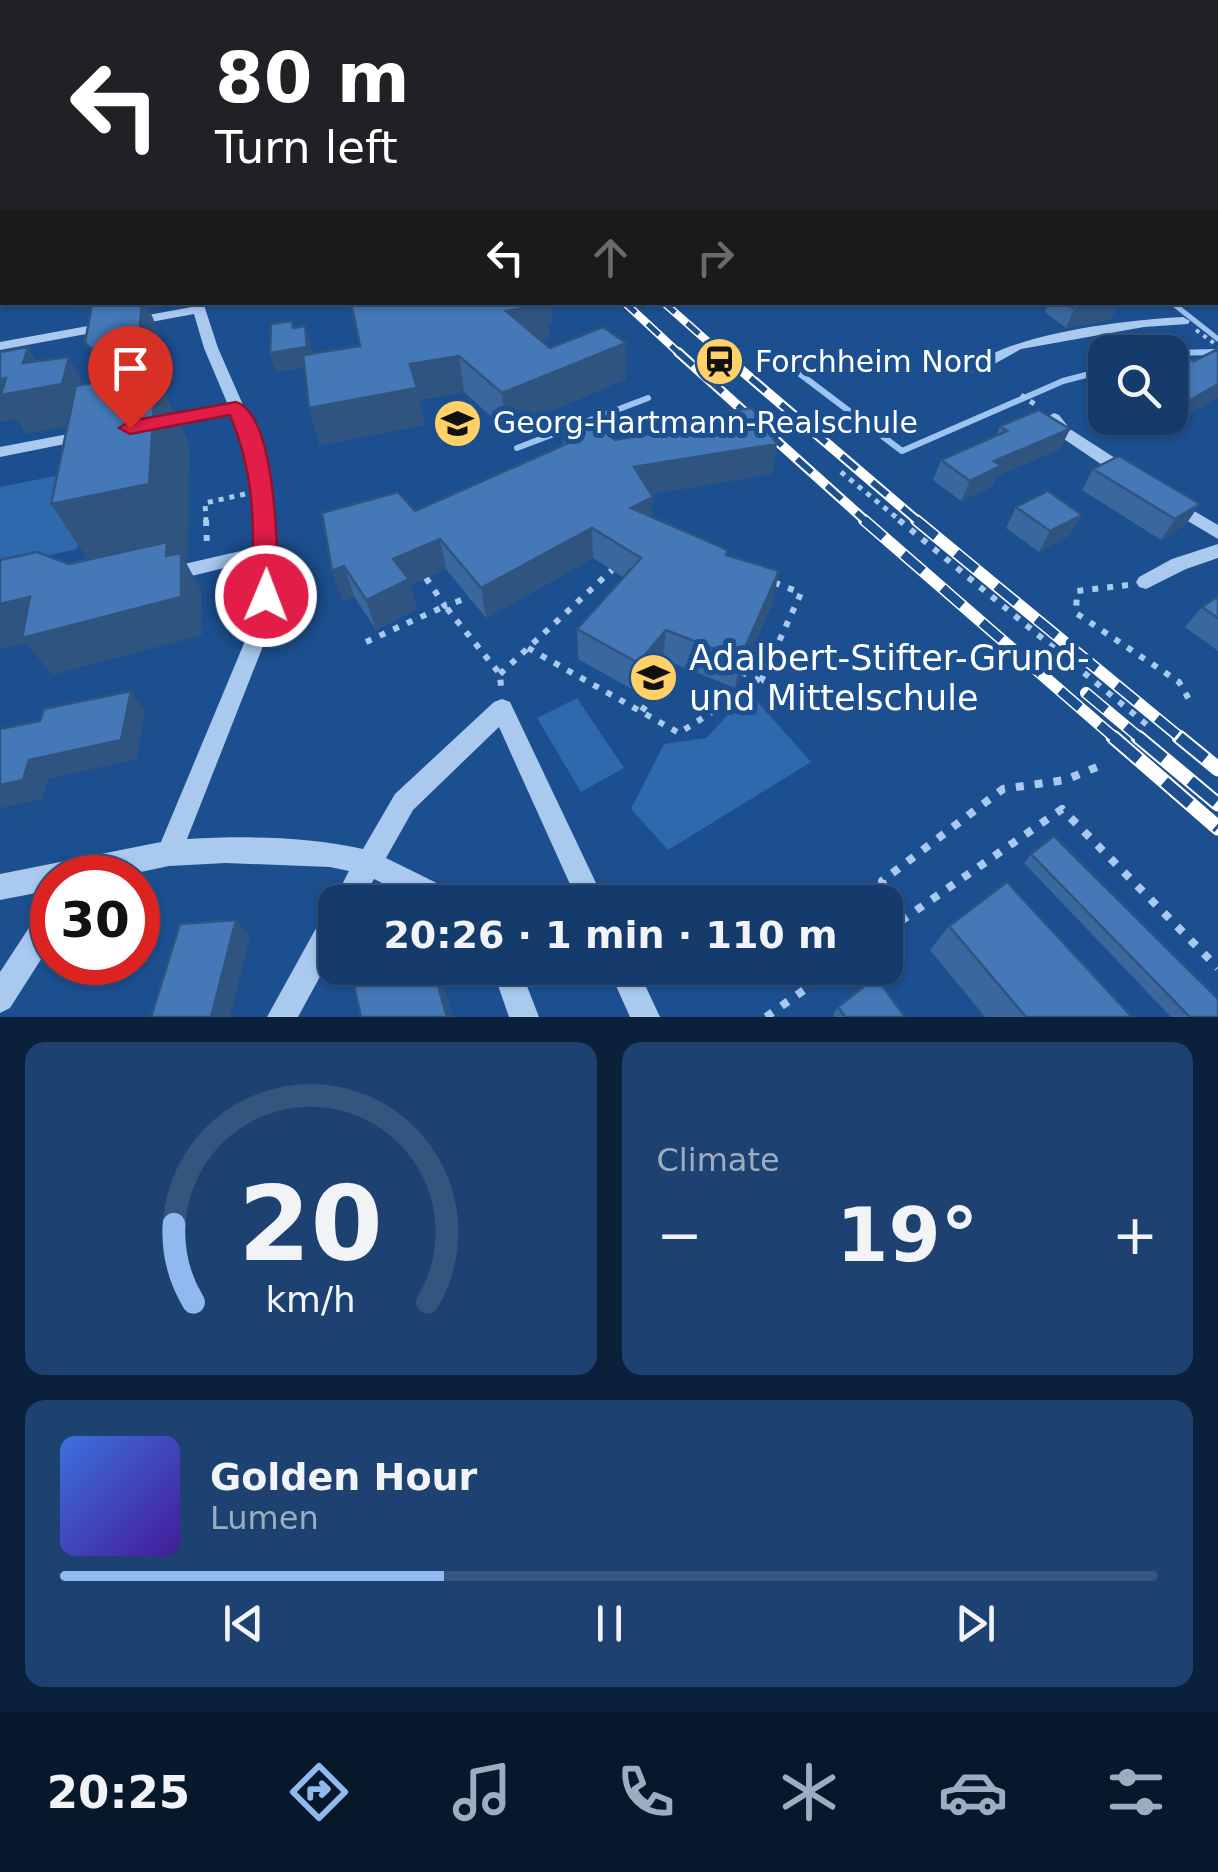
<!DOCTYPE html>
<html lang="en">
<head>
<meta charset="utf-8">
<style>
	:root { --surface:#143b6b; --page:#1d4271; --text:#f1f3f6; --muted:#9dadc1; --line:#33557e; --accent:#90b9f0 }
	body { margin:0; font-family:"DejaVu Sans",sans-serif; background:var(--page); color:var(--text); height:100vh; display:flex; flex-direction:column; font-size:38px; white-space:nowrap }
	* { box-sizing:border-box; margin:0 }
	p { font-size:32px; color:var(--muted) }
	.icon { flex:none; width:55px; height:55px; fill:none; stroke:currentColor; stroke-width:2; stroke-linecap:round; stroke-linejoin:round }
	.map { position:relative; height:1017px; overflow:hidden }
	.side { display:flex; flex-direction:column; gap:25px; padding:25px; background:#0b203b; flex:1 }
	.side>* { flex:none }
	.hud { position:absolute; left:0px; top:0px; width:1220px; height:305px; box-shadow:0 2px 8px #0004,0 0 0 2px var(--line); background:#202124; color:#fff; overflow:hidden }
	.controls { position:absolute; left:1088px; top:335px; display:grid; gap:20px }
	.controls a { display:grid; place-items:center; width:100px; height:100px; border-radius:20px; background:var(--surface); box-shadow:0 2px 8px #0004,0 0 0 2px var(--line); font-size:50px }
	.speed { position:absolute; left:30px; top:855px; display:flex; gap:20px; font-size:50px; font-weight:700; text-align:center }
	.speed>* { display:grid; place-content:center; width:130px; height:130px; border-radius:50%; background:var(--surface); box-shadow:0 2px 8px #0004,0 0 0 2px var(--line); line-height:1 }
	.speed .limit { border:15px solid #d22; background:#fff; color:#111 }
	.pin { position:absolute; display:grid; place-items:center; width:85px; height:85px; color:#fff; margin:-102px -42px; border-radius:50% 50% 50% 0; rotate:-45deg; box-shadow:0 0 10px #0007 }
	.pin .icon { rotate:45deg }
	.me { position:absolute; width:110px; margin:-55px; rotate:1deg; stroke-linejoin:round; filter:drop-shadow(0 0 8px #0008) }
	.turn { display:flex; align-items:center; gap:35px; height:210px; padding:0 50px; font-size:45px }
	.turn .icon { width:130px; height:130px; stroke-width:2.5 }
	.turn b { display:block; font-size:70px; line-height:85px }
	.lanes { display:flex; align-items:center; height:95px; padding:0 50px; background:#0003; justify-content:center; gap:50px; direction:ltr }
	.lanes .off { opacity:.35 }
	.big { font-size:75px; font-weight:700; line-height:1.1 }
	.side .tile { flex:1; display:flex; flex-direction:column; justify-content:center; gap:15px; min-width:0; padding:0 35px; border-radius:20px; background:var(--page) }
	.side .dial { align-items:center; gap:0 }
	.dial svg { height:260px; overflow:visible; fill:none; stroke:var(--line); stroke-width:7; stroke-linecap:round; text-anchor:middle }
	.dial text { fill:var(--text); stroke:none }
	.song { display:flex; align-items:center; gap:30px }
	.cover { width:120px; height:120px; border-radius:15px; background:linear-gradient(135deg,hsl(220 70% 55%),hsl(260 70% 35%)) }
	.played { height:10px; border-radius:5px; background:linear-gradient(90deg,var(--accent) 35%,var(--line) 35%) }
	.keys { display:flex; justify-content:space-around; direction:ltr }
	.heat { display:flex; justify-content:space-between; align-items:center; font-size:55px; direction:ltr }
	.side .tiles { flex:1; display:grid; gap:25px; grid-template-columns:1fr 1fr }
	.tile:last-child { grid-column:span 2 }
	.trip { position:absolute; left:318px; top:885px; width:585px; height:100px; border-radius:20px; background:var(--surface); box-shadow:0 2px 8px #0004,0 0 0 2px var(--line); font-weight:700; line-height:100px; text-align:center }
	.menu { display:flex; height:160px; justify-content:space-around; align-items:center; background:#08182b; color:var(--muted) }
	.menu .icon { width:70px; height:70px }
	.menu .selected { color:var(--accent) }
	.menu b { font-size:45px; color:var(--text) }
	.map>svg:first-child { display:block }
	.green { fill:#2e69ad }
	.lines { fill:none; stroke-linecap:round; stroke-linejoin:round }
	.stream-far1 { stroke:#9cc4f0; stroke-width:5 }
	.stream { stroke:#9cc4f0; stroke-width:6 }
	.path-far3 { stroke:#a9c9ee; stroke-width:4; stroke-dasharray:4 5; stroke-linecap:butt }
	.path-far2 { stroke:#a9c9ee; stroke-width:5; stroke-dasharray:5 6; stroke-linecap:butt }
	.path-far1 { stroke:#a9c9ee; stroke-width:6; stroke-dasharray:6 9; stroke-linecap:butt }
	.path { stroke:#a9c9ee; stroke-width:8; stroke-dasharray:8 11; stroke-linecap:butt }
	.minor { fill:#a9c9ee; fill-rule:evenodd }
	.rail-far3-casing { stroke:#fff; stroke-width:8 }
	.rail-far2-casing { stroke:#fff; stroke-width:10 }
	.rail-far1-casing { stroke:#fff; stroke-width:12 }
	.rail-casing { stroke:#fff; stroke-width:15 }
	.rail-far3 { stroke:#1b4f8f; stroke-width:5; stroke-dasharray:16; stroke-linecap:butt }
	.rail-far2 { stroke:#1b4f8f; stroke-width:6; stroke-dasharray:20; stroke-linecap:butt }
	.rail-far1 { stroke:#1b4f8f; stroke-width:9; stroke-dasharray:26; stroke-linecap:butt }
	.rail { stroke:#1b4f8f; stroke-width:11; stroke-dasharray:34; stroke-linecap:butt }
	.wall { fill:#3a679d }
	.shaded-wall { fill:#305480 }
	.building { fill:#4478b7; stroke:#305480; stroke-width:2.5 }
	.route { fill:#e11d48; stroke:#92132f; stroke-width:2.5 }
	.labels { text-anchor:middle; stroke-width:10; stroke-linejoin:round; paint-order:stroke }
	.poi-label { font-size:30px; fill:#fff; stroke:#1b4f8f; text-anchor:start }
	.near-poi-label { font-size:35px; fill:#fff; stroke:#1b4f8f; text-anchor:start }
</style>
</head>
<body>
<div class="map">
<svg width="1218" height="1017" viewBox="0 0 1218 1017">
	<rect width="100%" height="100%" fill="#1b4f8f"/>
	<path class="green" d="M91 469 77 549 0 566V487Z
		M745 697 756 700 811 762 668 850 631 809 664 744 706 738Z
		M577 698 624 768 581 792 537 718Z"/>
	<g class="lines">
		<path class="stream-far1" d="M1171 302 1218 339
			M768 350 774 355
			M1170 353 1218 352"/>
		<path class="stream" d="M771 352 902 451 1063 381 1105 370
			M1170 353 1217 352
			M517 448 648 398"/>
		<path class="path-far3" d="M0 227 2 222
			M1196 330 1218 346"/>
		<path class="path-far2" d="M1021 395 1039 407
			M841 472 902 522
			M206 522 205 503 245 494"/>
		<path class="path-far1" d="M206 520 207 547
			M899 520 1152 729
			M426 578 445 606 470 597
			M1128 585 1077 591 1076 613 1179 682 1190 701
			M366 642 445 606 500 674 501 687
			M528 648 679 733 761 681 801 593 773 582
			M741 672 761 681
			M500 674 612 570
			M642 711 677 658"/>
		<path class="path" d="M898 922 882 881 1003 789 1065 780 1102 765
			M885 932 1062 809 1218 968
			M766 1017 835 968"/>
		<path class="minor" d="M0 274 2 275V281L0 282Z
			M191 302H203L218 348 265 455 276 526V596L265 641 187 839C245 836 306 836 363 849L395 794 494 702 502 699 510 702 605 902H578L499 727 413 810 386 858 457 893 461 902H421L374 879 361 902H335V908L333 902 349 871 330 867 226 863 169 866 112 878H52V890L0 900V874L161 842 245 641 256 596 257 560 171 581 164 579 161 574 164 569 171 567 258 547C259 499 250 457 231 413L158 427 150 422 158 417 228 405 204 348 194 314 0 350V342L192 307Z
			M1183 317 1190 321 1188 324 1144 327 1021 349 980 372H970L968 369C1010 333 1126 320 1183 317Z
			M1054 413 1059 415 1070 429 1132 469 1134 473 1132 477H1120L1058 435 1046 418Z
			M89 430 97 435 95 438 0 457V447Z
			M1172 498 1218 525V539L1166 508 1163 504 1166 500Z
			M1218 544V558L1186 569 1146 589 1139 587 1136 582 1139 577 1172 559Z
			M52 904V942L10 1008 0 1013V972L42 908Z
			M335 908V949L298 1017H267L325 912Z
			M492 968H520L539 1017H509Z
			M608 968H637L660 1017H630Z"/>
		<defs>
			<path id="rail-far3" d="M624 302 681 355
				M663 302 723 355"/>
			<path id="rail-far2" d="M678 352 867 522
				M720 352 919 522"/>
			<path id="rail-far1" d="M864 520 1116 739
				M916 520 1182 739
				M1086 693 1141 739"/>
			<path id="rail" d="M1113 737 1218 828
				M1138 737 1218 804
				M1179 737 1218 769"/>
		</defs>
		<use href="#rail-far3" class="rail-far3-casing"/>
		<use href="#rail-far2" class="rail-far2-casing"/>
		<use href="#rail-far1" class="rail-far1-casing"/>
		<use href="#rail" class="rail-casing"/>
		<use href="#rail-far3" class="rail-far3"/>
		<use href="#rail-far2" class="rail-far2"/>
		<use href="#rail-far1" class="rail-far1"/>
		<use href="#rail" class="rail"/>
	</g>
	<path class="wall" d="M351 302H551L552 323 548 324 549 339 541 340 550 348 626 379 506 430 464 392 419 400 424 425 320 445 309 408 305 367 276 372 270 353 294 328 305 326 312 354 360 346Z
		M1048 302H1119L1110 320 1066 328 1045 312Z
		M1218 349V397L1170 425 1157 418H1170V359L1194 361Z
		M722 412 772 474 651 494 652 517 728 550 727 555 773 602 735 688 663 659 637 692 578 659 577 629 623 577 593 558 486 618 446 569 410 585 417 609 376 630 354 596 343 601 332 571 415 511 563 446V432L615 440 721 422Z
		M1000 426 1070 429 1060 449 997 476 992 487 961 501 933 480 941 460 996 436Z
		M1093 469 1200 504 1186 524 1161 540 1082 490Z
		M1016 507 1070 535 1039 552 1006 528Z
		M1218 596V651L1185 627 1202 607Z
		M1031 854 1218 1017H1171L1024 863Z
		M949 926 1132 1017H985L930 950Z
		M838 1007 905 1017H835L833 1014Z"/>
	<path class="shaded-wall" d="M75 302H114L78 309Z
		M142 302H146L159 332 156 373 189 443 188 558 184 559 201 590 202 635 52 675 26 643 0 649V604L100 578 51 504 109 407 89 369Z
		M540 302H551L552 323 548 324 549 339 509 346 506 311Z
		M1119 302 1110 320 1066 328 1074 309Z
		M305 326 311 345 313 366 276 372 270 353Z
		M626 343V379L506 430 502 393Z
		M28 347 50 385 69 357 89 395 84 423 25 434 16 419 0 422V379L23 363Z
		M459 356 464 392 419 400 424 425 320 445 309 408 410 364Z
		M1218 384V397L1170 425 1182 405Z
		M1070 429 1060 449 997 476 992 487 961 501 970 481 994 461Z
		M777 444 772 474 633 497 634 467Z
		M653 497 651 527 631 508Z
		M1200 504 1186 524 1161 540 1175 519Z
		M1082 515 1070 535 1039 552 1050 531Z
		M592 528 593 558 486 618 481 588Z
		M440 539 446 569 410 585 417 609 376 630 366 600 393 559Z
		M344 566 354 596 343 601 332 571Z
		M779 571 773 602 735 688 740 659Z
		M666 630 663 659 637 692 638 663Z
		M131 691 145 711 137 759 48 779 42 799 0 808V785L29 760Z
		M236 920 250 936 230 1017H211Z
		M433 968H438L453 1017H447Z"/>
	<path class="building" d="M99 302H142L137 360 89 369 93 350 85 343 92 304Z
		M351 302H546L547 304 506 311 550 348 603 327 626 343 502 393 459 356 410 364 417 388 309 408 303 355 360 346Z
		M1065 302H1113L1074 309Z
		M292 321 293 328 305 326 307 347 270 353 271 324Z
		M28 347 23 363 69 357 62 384 1 395 6 378 0 379V352Z
		M1218 349V384L1182 405 1170 398V359L1180 354 1194 361Z
		M156 372 149 484 51 504 76 386Z
		M752 408 777 444 634 467 653 497 631 508 728 550 726 555 779 571 740 659 666 630 638 663 577 629 641 558 592 528 481 588 440 539 393 559 409 579 366 600 344 566 332 571 322 513 398 492 415 511 573 441 563 432 591 420 615 440 728 421 722 412Z
		M1039 410 1070 429 994 461 1001 466 970 481 941 460 1007 431 1000 426Z
		M1119 456 1200 504 1175 519 1093 469Z
		M1048 491 1082 515 1050 531 1016 507Z
		M167 542 166 556 181 553V597L22 638 30 597 0 604V560L37 552 69 564Z
		M1218 596V618L1202 607Z
		M131 691 121 740 29 760 23 780 0 785V729L40 721 44 709Z
		M1054 836 1218 999V1017H1190L1031 854Z
		M1007 882 1132 1017H1026L949 926Z
		M236 920 211 1017H151L180 924Z
		M350 968H433L447 1017H361Z
		M876 977 905 1017H845L838 1007Z"/>
	<linearGradient id="sky" x2="0" y2="1"><stop stop-color="#0f2b4f"/><stop offset="0.46" stop-color="#39639b"/><stop offset="1" stop-color="#39639b" stop-opacity="0"/></linearGradient>
	<rect width="1218" height="264" fill="url(#sky)"/>
	<path class="route" d="M236 402C278 415 277 559 279 596L275 603H257L253 596C253 527 257 480 230 415L130 434 119 428 130 421Z"/>
	<defs>
		<symbol id="station-disc" viewBox="-11 -11 22 22"><circle r="9.5" fill="#ffd166" stroke="#1b4f8f"/><path d="M-3-6H3Q5-6 5-4V2Q5 4 3 4L4.5 6H3L1.5 4h-3L-3 6H-4.5L-3 4Q-5 4-5 2V-4Q-5-6-3-6ZM-3.5-4v3h7v-3ZM-3.5 1v1.5H-2V1ZM2 1v1.5H3.5V1Z" fill="#111"/></symbol>
		<symbol id="school-disc" viewBox="-11 -11 22 22"><circle r="9.5" fill="#ffd166" stroke="#1b4f8f"/><path d="M0-5L7-2L0 1L-7-2ZM-4 1L0 2.5L4 1V4Q0 6-4 4Z" fill="#111"/></symbol>
	</defs>
	<g fill-rule="evenodd">
		<use href="#station-disc" x="692" y="334" width="55" height="55"/>
		<use href="#school-disc" x="430" y="396" width="55" height="55"/>
		<use href="#school-disc" x="626" y="650" width="55" height="55"/>
	</g>
	<g class="labels">
		<g class="poi-label">
			<text x="755" y="372">Forchheim Nord</text>
			<text x="493" y="433">Georg-Hartmann-Realschule</text>
		</g>
		<g class="near-poi-label">
			<text x="689" y="670">Adalbert-Stifter-Grund-<tspan x="689" dy="40">und Mittelschule</tspan></text>
		</g>
	</g>
</svg>
<div class="controls">
<a><svg class="icon" aria-label="search" viewBox="0 0 24 24"><circle cx="10" cy="10" r="6"/><path d="M15 15l6 6"/></svg></a>
</div>
<div class="speed"><div class="limit">30</div></div>
<div class="pin" style="left:130px;top:428px;background:#d93025"><svg class="icon" aria-label="arrive" viewBox="0 0 24 24"><path d="M6 21V4h12l-3 4 3 4H6"/></svg></div>
<svg class="me" style="left:266px;top:596px" viewBox="-20 -20 40 40"><circle r="17" fill="#e11d48" stroke="#fff" stroke-width="3"/><path d="M0-11L8 9 0 5-8 9z" fill="#fff"/></svg>
<div class="trip">20:26 · 1 min · 110 m</div>
<div class="hud">
<div class="turn"><svg class="icon" aria-label="left" viewBox="0 0 24 24"><path d="M17 20v-9H6M10 6l-5 5 5 5"/></svg><div><b>80 m</b>Turn left</div></div>
<div class="lanes"><svg class="icon" aria-label="left" viewBox="0 0 24 24"><path d="M17 20v-9H6M10 6l-5 5 5 5"/></svg><svg class="icon off" aria-label="ahead" viewBox="0 0 24 24"><path d="M12 20V5M6 11l6-6 6 6"/></svg><svg class="icon off" aria-label="right" viewBox="0 0 24 24"><path d="M7 20v-9h11M14 6l5 5-5 5"/></svg></div>
</div>
</div>
<section class="side">
<div class="tiles">
<div class="tile dial"><svg viewBox="0 0 100 80">
<path d="M14 69A42 42 0 1 1 86 69"/>
<path d="M14 69A42 42 0 0 1 8 45" stroke="#90b9f0"/>
<text x="50" y="56" font-size="32" font-weight="700">20</text>
<text x="50" y="72" font-size="11">km/h</text>
</svg></div>
<div class="tile"><p>Climate</p>
<div class="heat"><a>−</a><b class="big">19°</b><a>+</a></div>
</div>
<div class="tile">
<div class="song"><i class="cover"></i><div><b>Golden Hour</b><p>Lumen</p></div></div>
<div class="played"></div>
<div class="keys"><svg class="icon" aria-label="previous" viewBox="0 0 24 24"><path d="M18 5L8 12l10 7zM5 5v14"/></svg><svg class="icon" aria-label="pause" viewBox="0 0 24 24"><path d="M8 5v14M16 5v14"/></svg><svg class="icon" aria-label="next" viewBox="0 0 24 24"><path d="M6 5l10 7-10 7zM19 5v14"/></svg></div>
</div>
</div>
</section>
<nav class="menu">
<b>20:25</b>
<svg class="icon selected" aria-label="directions" viewBox="0 0 24 24"><path d="M12 3l9 9-9 9-9-9zM9 14v-3h6M13 9l2 2-2 2"/></svg>
<svg class="icon" aria-label="music" viewBox="0 0 24 24"><path d="M9 18V5l10-2v13"/><circle cx="6" cy="18" r="3"/><circle cx="16" cy="16" r="3"/></svg>
<svg class="icon" aria-label="phone" viewBox="0 0 24 24"><path d="M5 4h4l2 5-3 2q2 4 5 5l2-3 5 2v4C11 20 4 13 5 4z"/></svg>
<svg class="icon" aria-label="climate" viewBox="0 0 24 24"><path d="M12 3v18M4 7l16 10M4 17L20 7"/></svg>
<svg class="icon" aria-label="car" viewBox="0 0 24 24"><path d="M5 17H2v-5l4-1 3-4h7l3 4 3 1v5h-3M9 17h6M6 11h13"/><circle cx="7" cy="17" r="2"/><circle cx="17" cy="17" r="2"/></svg>
<svg class="icon" aria-label="filters" viewBox="0 0 24 24"><path d="M4 7h16M4 17h16"/><circle cx="9" cy="7" r="2"/><circle cx="15" cy="17" r="2"/></svg>
</nav>
</body>
</html>
